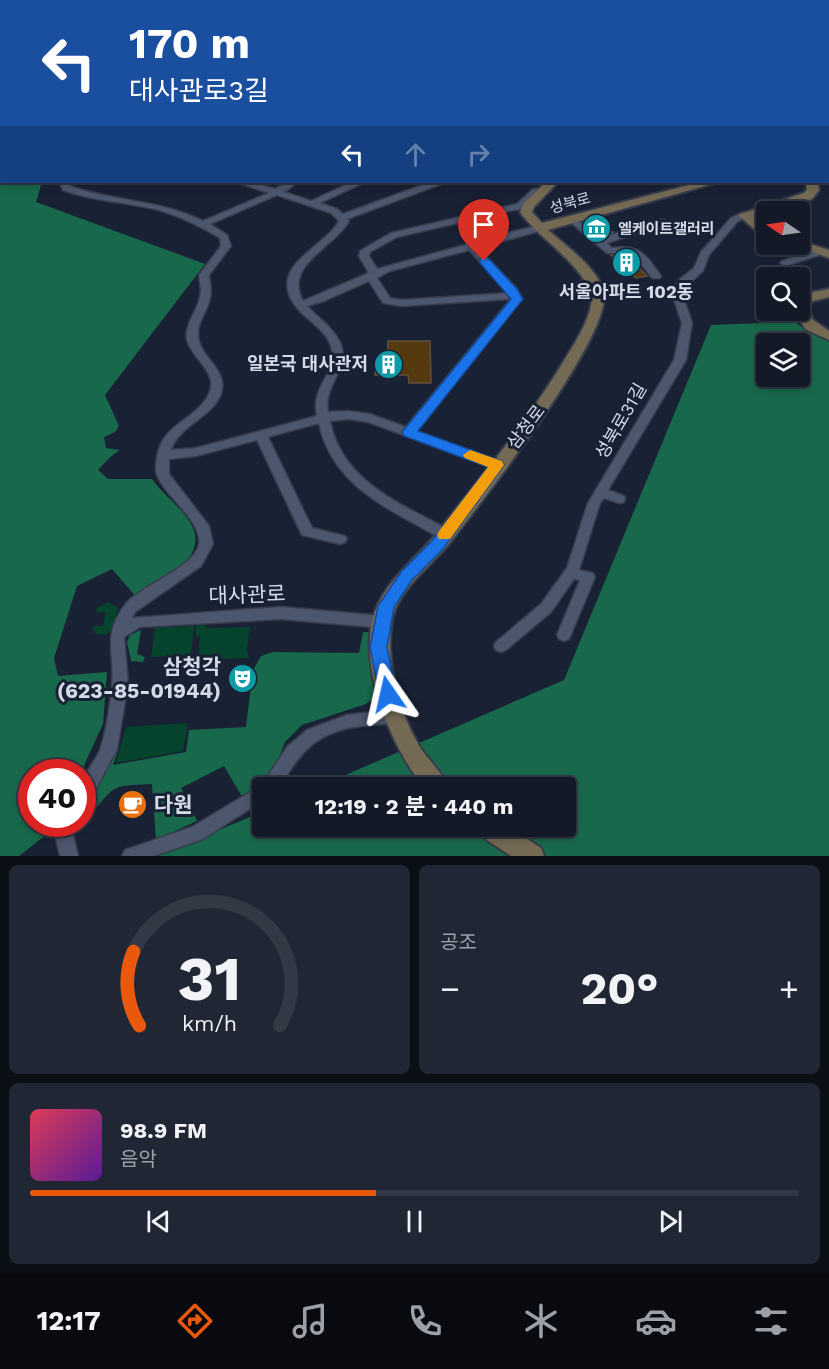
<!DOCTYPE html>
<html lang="ko">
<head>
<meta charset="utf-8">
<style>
	:root { --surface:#131927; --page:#202633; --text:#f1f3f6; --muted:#9da0a7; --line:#323844; --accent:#ea580c }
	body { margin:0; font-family:"Work Sans","Noto Sans KR",sans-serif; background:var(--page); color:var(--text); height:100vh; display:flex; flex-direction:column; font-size:22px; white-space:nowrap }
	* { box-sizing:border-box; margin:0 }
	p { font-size:20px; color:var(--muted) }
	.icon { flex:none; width:33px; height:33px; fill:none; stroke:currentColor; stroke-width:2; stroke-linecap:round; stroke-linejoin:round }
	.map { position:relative; height:856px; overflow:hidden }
	.details { display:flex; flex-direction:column; gap:9px; padding:9px; background:#0a0e15; flex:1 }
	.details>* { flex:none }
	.banner { position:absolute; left:0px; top:0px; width:830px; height:183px; box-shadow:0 3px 9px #0003,0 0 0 2px var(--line); background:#1a4fa0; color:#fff; overflow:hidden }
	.needle { width:39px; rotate:283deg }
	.tools { position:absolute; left:756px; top:201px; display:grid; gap:12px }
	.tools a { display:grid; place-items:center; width:54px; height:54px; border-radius:6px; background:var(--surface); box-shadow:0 3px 9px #0003,0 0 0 2px var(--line); font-size:30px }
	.speed { position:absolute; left:18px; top:759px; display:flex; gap:12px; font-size:30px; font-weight:700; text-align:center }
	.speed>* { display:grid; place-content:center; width:78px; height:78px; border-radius:50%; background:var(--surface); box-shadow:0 3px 9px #0003,0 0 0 2px var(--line); line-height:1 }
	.speed .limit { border:9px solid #d22; background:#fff; color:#111 }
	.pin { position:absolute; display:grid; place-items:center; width:51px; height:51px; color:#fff; margin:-62px -26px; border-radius:50% 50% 50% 0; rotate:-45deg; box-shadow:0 0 6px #0007 }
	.pin .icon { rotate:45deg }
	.me { position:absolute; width:66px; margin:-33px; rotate:349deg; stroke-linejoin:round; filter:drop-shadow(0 0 4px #0008) }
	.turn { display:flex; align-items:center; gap:21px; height:126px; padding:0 30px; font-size:27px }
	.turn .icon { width:78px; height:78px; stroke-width:2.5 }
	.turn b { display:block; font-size:42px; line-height:51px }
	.lanes { display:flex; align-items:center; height:57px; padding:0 30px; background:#0003; justify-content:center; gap:30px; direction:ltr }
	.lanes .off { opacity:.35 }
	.big { font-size:45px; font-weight:700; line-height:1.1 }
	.details .widget { flex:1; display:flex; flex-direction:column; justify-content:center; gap:9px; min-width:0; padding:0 21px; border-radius:9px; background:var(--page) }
	.details .dial { align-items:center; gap:0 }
	.dial svg { height:156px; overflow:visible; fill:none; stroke:var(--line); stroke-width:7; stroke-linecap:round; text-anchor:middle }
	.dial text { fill:var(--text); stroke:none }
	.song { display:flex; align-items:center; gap:18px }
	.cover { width:72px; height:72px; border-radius:9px; background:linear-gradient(135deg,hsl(350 70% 55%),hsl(270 70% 35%)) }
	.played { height:6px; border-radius:3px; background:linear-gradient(90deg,var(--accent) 45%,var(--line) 45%) }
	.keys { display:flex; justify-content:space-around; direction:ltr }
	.heat { display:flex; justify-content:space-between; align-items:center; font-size:33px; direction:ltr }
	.details .tiles { flex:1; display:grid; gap:9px; grid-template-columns:1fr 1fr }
	.widget:last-child { grid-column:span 2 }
	.trip { position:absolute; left:252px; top:777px; width:324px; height:60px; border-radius:6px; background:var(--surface); box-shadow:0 3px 9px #0003,0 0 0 2px var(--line); font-weight:700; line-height:60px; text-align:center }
	.dock { display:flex; height:96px; justify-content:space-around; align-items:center; background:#080a10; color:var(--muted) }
	.dock .icon { width:42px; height:42px }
	.dock .current { color:var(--accent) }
	.dock b { font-size:27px; color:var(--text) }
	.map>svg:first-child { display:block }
	.green { fill:#06432d }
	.forest { fill:#18694b; fill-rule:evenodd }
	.building { fill:#55390f; stroke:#61513c; stroke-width:1.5 }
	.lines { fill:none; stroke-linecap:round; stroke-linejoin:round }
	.street-casing { stroke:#373c4c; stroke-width:3 }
	.secondary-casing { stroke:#373c4c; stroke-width:4 }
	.street { fill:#4c566c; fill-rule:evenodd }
	.secondary { fill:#746a54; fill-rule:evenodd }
	.route { fill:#1a73e8; stroke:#114b97; stroke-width:1.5 }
	.slow { fill:#f59e0b }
	.labels { text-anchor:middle; stroke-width:6; stroke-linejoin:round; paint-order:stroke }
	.far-street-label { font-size:15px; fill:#d4dbe8; stroke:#192134 }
	.far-poi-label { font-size:15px; font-weight:bold; fill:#d4dbe8; stroke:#192134; text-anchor:start }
	.poi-label { font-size:18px; font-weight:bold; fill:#d4dbe8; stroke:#192134 }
	.street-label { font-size:18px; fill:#d4dbe8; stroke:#192134 }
	.near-street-label { font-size:21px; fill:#d4dbe8; stroke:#192134 }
	.near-poi-label { font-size:21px; font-weight:bold; fill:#d4dbe8; stroke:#192134; text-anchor:end }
</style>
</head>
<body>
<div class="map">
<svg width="829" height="856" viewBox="0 0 829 856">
	<rect width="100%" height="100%" fill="#192134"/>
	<path class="green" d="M108 602 118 608 113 630 105 635 95 634 92 626H103L106 612H96L97 608Z
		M196 624H205L206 628 250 627 247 649 249 658 201 660 198 659 200 636H196Z
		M194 626 191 655 151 657 155 628Z
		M188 723 183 751 116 763 126 727Z"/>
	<path class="forest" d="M0 0H230L2 2 0 65Z
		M0 162 2 182H42L36 202 205 264 105 395 119 426 115 432 104 437 106 448 120 450 110 457 98 470 108 479H152C163 495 183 508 192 526 209 559 159 583 138 599L112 569 77 586 54 658 58 676 107 672 103 724 81 772H32V824H55L51 831 19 856H0Z
		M795 322 809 332 829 339V856H157L262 812V826H566V788L318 787 564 680 711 325ZM766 344H800V376H766Z
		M141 630 137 654 145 657 143 662 131 661 127 642 130 635Z
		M363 632H372L377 692 375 698 366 704 302 725 285 742 275 768 251 796 241 795 224 766 181 788 197 821 156 840 152 784C108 786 117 785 89 816L83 815 82 806 112 753 119 748 113 765 186 752 189 730 246 727 253 670 261 656 273 652 359 653Z"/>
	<path class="building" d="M594 221 606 230 613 232 601 236 585 223Z
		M611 255H626L647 276 636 278Z
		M388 341H430L431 383H409L408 375H375L376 362 388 359Z"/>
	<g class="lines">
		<defs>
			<path id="street" d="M508 0H514L515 2H508Z
				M531 0H538L540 2H532Z
				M695 0H706L692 2Z
				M742 0H753L739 2Z
				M811 0 822 2H812Z
				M828 16H829V20H828Z
				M828 58H829V62H828Z
				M0 75H2L0 80Z
				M0 91H2V96H0Z
				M0 133H2L0 138Z
				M0 148H2V154H0Z
				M828 177 829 178V184L825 182H828Z
				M59 182H67L70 186C114 202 158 199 203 221L269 193 242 184 241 182H252L275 189 288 182H298L284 192 311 201 352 182H362L361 184 320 203 337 209 343 214 431 182H442L441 184 347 219 349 221C334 248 283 265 303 301L369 273 359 256 360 251 391 233 517 204 533 189H539L540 191 528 203 533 206 531 208 514 210 397 237 370 252 369 256 377 269 465 245 467 243 540 225 545 228 543 230 478 248 517 289 522 299 416 431 501 462 503 465 501 468H493L368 422 348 419 330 421C342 482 401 504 451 531L453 534 451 537C440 541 427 530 417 525 372 501 330 476 319 423L268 437 312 528 345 536 347 539 345 542 340 544 302 535 257 440 196 456 169 459V474L209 526 213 544 201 566 135 612 132 618 281 607 383 616 388 618 390 622 388 626 383 628 281 619 140 627 124 637 128 684 117 749 88 804 82 806C82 799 81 791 82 784 85 771 97 760 101 747 106 732 111 701 112 685 115 652 102 637 124 606 138 586 195 568 199 544 203 522 163 494 157 475 155 471 156 462 157 457 162 424 195 420 208 396 221 373 192 360 187 340 184 325 197 312 200 297 202 290 200 283 199 275L221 246 220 238C200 226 178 215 155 209 124 202 93 201 63 190ZM277 195 331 213 339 221C326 246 275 262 290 297 299 318 329 328 332 351 336 375 310 387 317 416L196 448 171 450C179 426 206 420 218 400 235 371 197 359 198 333 198 321 208 310 210 298 212 290 210 283 209 275L231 246 227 235 210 224ZM469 250 509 293 401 300 390 298 377 278 390 271ZM369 281 383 303 401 306 511 299 406 427 370 414 348 411 328 412C322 381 359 364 334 333 327 323 316 316 307 306L324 301Z
				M744 212 749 215 737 222 709 255 703 271 681 291 692 323 686 360 608 490 624 496 625 499 624 502 619 503 604 498 600 503 579 570 593 573 595 577 569 639 564 641 559 639 557 635 580 580 574 579 551 612 506 650 501 652 496 650 494 646 496 642 541 604 567 568 588 503 674 360 682 323 671 291 680 279 694 268 701 252 731 218Z
				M572 216 601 238 659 220H665V224L607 243 612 248C640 244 646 255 661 276L660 278H652L634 255 627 253H607L569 221 567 219Z
				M820 249 825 252 823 254 785 266 780 263 782 261Z
				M397 709 403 711 405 716 403 721C390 725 374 724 361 726 316 732 301 751 279 788H262V801L203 839 154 856H122L125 850 192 827 262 785 287 747 307 730 347 715Z
				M59 824H76L73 835 78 856H60L55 835Z"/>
			<path id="secondary" d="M207 0H215V2H207Z
				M455 0H466L454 2Z
				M829 4V10L828 11V5Z
				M828 81H829V88H828Z
				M829 111V118H828V111Z
				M546 182H558L534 207 532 212 542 223 701 182H719L548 230C567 247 594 265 603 289 619 328 477 508 448 545 430 567 397 590 392 621 385 660 399 713 420 747 429 761 442 772 449 788H424C392 747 359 671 373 618 382 583 416 559 438 532 481 477 526 423 562 364 571 349 594 315 591 298 587 267 538 238 520 212L524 203Z
				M806 182H818L819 190 812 199 754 216 766 226V236L761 235 738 215 804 193 807 190Z
				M800 241 829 250V258L791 244H800Z
				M829 289V297L813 301 808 307 813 320 829 331V340L805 329 795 310H800C800 290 812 293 829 289Z
				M474 826H507L541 848 544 856H511L478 834Z"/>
		</defs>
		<use href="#street" class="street-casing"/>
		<use href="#secondary" class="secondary-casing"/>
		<use href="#street" class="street"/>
		<use href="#secondary" class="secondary"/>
	</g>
	<path class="route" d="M480 258H488L517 289 523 299 418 431 502 461 504 465 443 549 412 580 394 607 387 647 397 694 394 699 388 701 382 699 379 694 370 647 378 606 401 572 432 541 488 467 404 436 402 432 511 299 480 263Z"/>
	<path class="slow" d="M470 450 502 461 504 465 450 539H439L437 535 439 531 488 467 465 458 463 455Z"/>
	<defs>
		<symbol id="museum-disc" viewBox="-11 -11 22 22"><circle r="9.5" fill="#0f9aa8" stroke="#192134"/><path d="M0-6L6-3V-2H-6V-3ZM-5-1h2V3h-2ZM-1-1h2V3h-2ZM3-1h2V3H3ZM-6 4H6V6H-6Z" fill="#fff"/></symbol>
		<symbol id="building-disc" viewBox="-11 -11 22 22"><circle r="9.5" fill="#0f9aa8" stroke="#192134"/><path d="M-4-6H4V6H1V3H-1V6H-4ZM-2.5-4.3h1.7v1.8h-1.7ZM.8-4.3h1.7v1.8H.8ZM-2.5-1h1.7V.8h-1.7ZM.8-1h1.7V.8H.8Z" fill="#fff"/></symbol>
		<symbol id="theatre-disc" viewBox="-11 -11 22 22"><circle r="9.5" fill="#0f9aa8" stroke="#192134"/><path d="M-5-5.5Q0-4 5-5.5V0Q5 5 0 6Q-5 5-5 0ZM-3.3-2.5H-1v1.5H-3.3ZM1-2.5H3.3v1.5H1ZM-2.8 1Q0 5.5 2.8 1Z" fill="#fff"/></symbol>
		<symbol id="cafe-disc" viewBox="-11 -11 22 22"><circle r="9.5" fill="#e8710a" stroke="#192134"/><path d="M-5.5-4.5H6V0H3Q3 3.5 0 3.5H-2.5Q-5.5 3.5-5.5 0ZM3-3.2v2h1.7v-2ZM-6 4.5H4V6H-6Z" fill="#fff"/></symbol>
	</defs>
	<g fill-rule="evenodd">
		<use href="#museum-disc" x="580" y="212" width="33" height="33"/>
		<use href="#building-disc" x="610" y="246" width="33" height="33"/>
		<use href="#building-disc" x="372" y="348" width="33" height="33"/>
		<use href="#theatre-disc" x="226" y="662" width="33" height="33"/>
		<use href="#cafe-disc" x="116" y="788" width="33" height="33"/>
	</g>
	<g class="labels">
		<g class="far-street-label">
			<text transform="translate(570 203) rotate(-15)" y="5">성북로</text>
		</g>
		<g class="far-poi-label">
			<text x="618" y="234">엘케이트갤러리</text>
		</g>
		<g class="poi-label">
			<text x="626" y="298">서울아파트 102동</text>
			<text x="368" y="370" text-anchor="end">일본국 대사관저</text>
		</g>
		<g class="street-label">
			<text transform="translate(621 421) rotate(-60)" y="6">성북로31길</text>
			<text transform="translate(526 427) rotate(-53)" y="6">삼청로</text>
		</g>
		<g class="near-street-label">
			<text transform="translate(247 595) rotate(-2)" y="7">대사관로</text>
		</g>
		<g class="near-poi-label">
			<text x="221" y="674">삼청각<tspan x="221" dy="24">(623-85-01944)</tspan></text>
			<text x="154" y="812" text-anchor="start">다원</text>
		</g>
	</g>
</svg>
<div class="tools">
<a><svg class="needle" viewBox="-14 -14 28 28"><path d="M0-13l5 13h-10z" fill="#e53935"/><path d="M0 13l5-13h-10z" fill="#9da0a7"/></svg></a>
<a><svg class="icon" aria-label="search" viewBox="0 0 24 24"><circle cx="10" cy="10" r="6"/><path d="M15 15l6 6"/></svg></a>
<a><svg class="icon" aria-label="layers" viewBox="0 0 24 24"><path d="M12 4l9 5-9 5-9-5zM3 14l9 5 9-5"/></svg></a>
</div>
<div class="speed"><div class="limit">40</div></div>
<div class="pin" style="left:484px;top:261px;background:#d93025"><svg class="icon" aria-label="arrive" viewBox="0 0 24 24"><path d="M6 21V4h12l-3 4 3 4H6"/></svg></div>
<svg class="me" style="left:388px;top:694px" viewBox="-20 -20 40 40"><path d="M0-17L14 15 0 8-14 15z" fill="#1a73e8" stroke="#fff" stroke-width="4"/></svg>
<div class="trip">12:19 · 2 분 · 440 m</div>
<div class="banner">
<div class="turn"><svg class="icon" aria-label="left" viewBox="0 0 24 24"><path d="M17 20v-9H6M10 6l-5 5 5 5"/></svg><div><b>170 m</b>대사관로3길</div></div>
<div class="lanes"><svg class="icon" aria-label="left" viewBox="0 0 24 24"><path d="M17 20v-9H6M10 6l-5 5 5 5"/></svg><svg class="icon off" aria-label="ahead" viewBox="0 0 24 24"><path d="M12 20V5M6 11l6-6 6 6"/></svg><svg class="icon off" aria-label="right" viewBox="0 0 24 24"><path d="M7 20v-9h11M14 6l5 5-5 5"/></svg></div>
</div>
</div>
<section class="details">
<div class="tiles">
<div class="widget dial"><svg viewBox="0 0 100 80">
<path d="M14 69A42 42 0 1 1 86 69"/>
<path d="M14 69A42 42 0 0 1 11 31" stroke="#ea580c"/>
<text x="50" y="56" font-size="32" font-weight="700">31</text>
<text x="50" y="72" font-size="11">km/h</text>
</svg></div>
<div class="widget"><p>공조</p>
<div class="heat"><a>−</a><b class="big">20°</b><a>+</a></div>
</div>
<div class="widget">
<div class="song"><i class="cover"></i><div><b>98.9 FM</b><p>음악</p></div></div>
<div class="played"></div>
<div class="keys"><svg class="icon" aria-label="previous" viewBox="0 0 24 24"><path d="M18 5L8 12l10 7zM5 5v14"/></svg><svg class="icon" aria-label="pause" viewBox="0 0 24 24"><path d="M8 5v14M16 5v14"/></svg><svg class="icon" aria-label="next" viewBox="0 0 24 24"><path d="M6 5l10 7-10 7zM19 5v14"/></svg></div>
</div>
</div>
</section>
<nav class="dock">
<b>12:17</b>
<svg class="icon current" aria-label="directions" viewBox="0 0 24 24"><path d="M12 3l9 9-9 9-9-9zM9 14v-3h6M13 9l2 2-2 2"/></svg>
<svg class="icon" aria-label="music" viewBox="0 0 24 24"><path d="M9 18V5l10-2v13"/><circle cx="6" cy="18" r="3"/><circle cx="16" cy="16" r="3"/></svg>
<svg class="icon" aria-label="phone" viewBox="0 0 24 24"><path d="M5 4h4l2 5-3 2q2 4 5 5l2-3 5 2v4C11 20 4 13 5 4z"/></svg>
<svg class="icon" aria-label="climate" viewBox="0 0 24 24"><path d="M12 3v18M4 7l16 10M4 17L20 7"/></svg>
<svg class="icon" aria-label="car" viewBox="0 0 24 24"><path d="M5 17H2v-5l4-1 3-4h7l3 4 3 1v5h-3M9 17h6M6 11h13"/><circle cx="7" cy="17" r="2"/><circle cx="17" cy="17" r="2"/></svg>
<svg class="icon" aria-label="filters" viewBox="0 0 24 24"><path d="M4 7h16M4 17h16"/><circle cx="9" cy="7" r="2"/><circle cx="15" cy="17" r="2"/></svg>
</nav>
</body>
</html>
